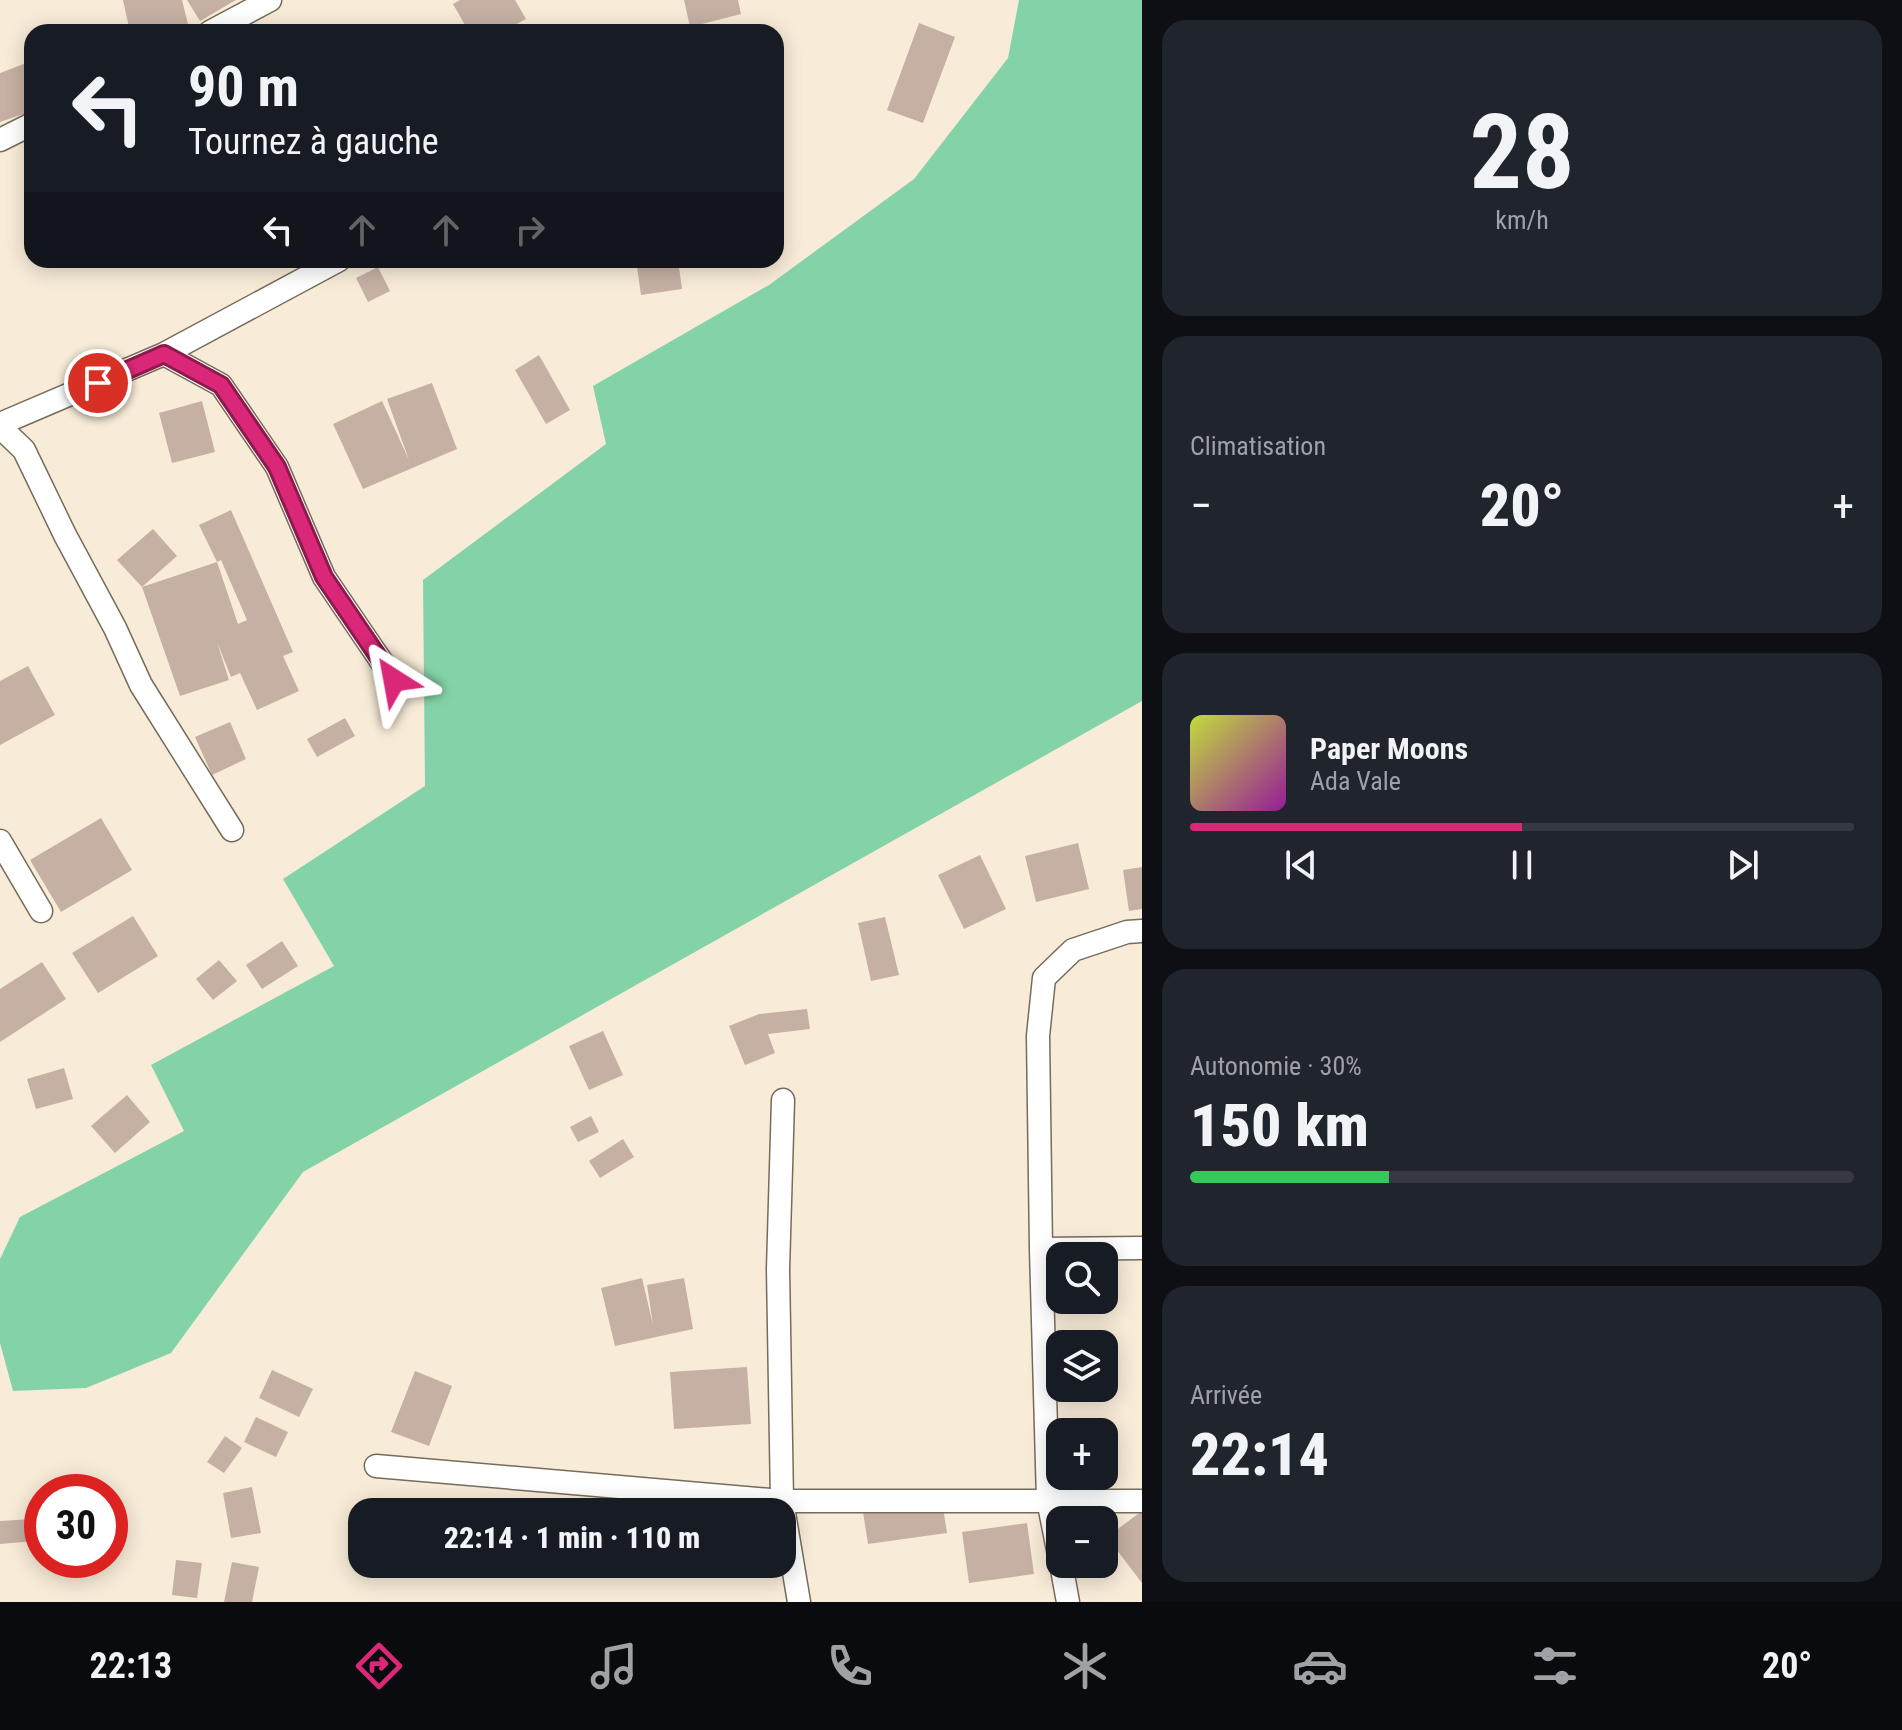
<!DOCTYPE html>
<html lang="fr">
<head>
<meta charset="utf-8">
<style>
	:root { --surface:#171b24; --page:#20242c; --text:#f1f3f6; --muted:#9ea1a6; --line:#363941; --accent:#db2777 }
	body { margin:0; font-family:"Roboto Condensed",sans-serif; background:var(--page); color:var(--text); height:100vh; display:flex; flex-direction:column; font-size:30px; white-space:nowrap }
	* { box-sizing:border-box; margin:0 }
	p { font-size:26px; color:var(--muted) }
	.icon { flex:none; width:44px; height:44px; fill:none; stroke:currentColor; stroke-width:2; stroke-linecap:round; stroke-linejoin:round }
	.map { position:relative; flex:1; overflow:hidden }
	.sheet { display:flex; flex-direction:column; gap:20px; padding:20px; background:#0d0f14; width:760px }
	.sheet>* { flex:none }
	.banner { position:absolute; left:24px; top:24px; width:760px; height:244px; border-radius:24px; box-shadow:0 4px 20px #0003; background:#171b24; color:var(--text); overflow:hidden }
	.fabs { position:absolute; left:1046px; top:1242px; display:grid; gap:16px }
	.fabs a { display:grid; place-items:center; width:72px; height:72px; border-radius:16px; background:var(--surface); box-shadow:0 4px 20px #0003; font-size:40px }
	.speed { position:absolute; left:24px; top:1474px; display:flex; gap:16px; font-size:40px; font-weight:700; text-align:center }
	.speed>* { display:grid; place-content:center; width:104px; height:104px; border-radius:50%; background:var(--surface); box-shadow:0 4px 20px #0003; line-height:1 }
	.speed .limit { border:12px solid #d22; background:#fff; color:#111 }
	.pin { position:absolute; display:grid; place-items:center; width:68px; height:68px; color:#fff; margin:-34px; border:4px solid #fff; border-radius:50%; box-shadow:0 2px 8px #0007 }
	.me { position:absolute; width:88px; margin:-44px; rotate:326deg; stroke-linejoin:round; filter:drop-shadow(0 0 6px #0008) }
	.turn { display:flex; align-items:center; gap:28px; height:168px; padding:0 32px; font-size:36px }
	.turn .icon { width:104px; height:104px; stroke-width:2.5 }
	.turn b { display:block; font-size:56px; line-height:68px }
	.lanes { display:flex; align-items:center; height:76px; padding:0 32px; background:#0003; justify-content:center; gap:40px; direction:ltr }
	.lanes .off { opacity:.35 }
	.big { font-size:60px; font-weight:800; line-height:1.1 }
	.sheet .tile { flex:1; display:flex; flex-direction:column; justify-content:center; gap:12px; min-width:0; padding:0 28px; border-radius:24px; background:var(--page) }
	.sheet .dial { align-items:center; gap:0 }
	.dial b { font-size:104px; line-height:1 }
	.song { display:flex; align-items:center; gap:24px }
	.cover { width:96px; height:96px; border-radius:12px; background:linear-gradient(135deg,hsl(70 70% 55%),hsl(300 70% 35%)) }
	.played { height:8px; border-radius:4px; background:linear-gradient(90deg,var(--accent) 50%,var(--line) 50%) }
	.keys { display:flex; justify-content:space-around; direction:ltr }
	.heat { display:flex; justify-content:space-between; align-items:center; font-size:44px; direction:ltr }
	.charge { height:12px; border-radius:6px; background:linear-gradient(90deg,#34c759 30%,var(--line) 0) }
	.trip { position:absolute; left:348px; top:1498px; width:448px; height:80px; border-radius:24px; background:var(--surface); box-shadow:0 4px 20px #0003; font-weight:800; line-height:80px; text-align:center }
	.tabs { display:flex; height:128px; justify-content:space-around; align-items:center; background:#090b0e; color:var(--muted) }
	.tabs .icon { width:56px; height:56px }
	.tabs .active { color:var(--accent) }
	.tabs b { font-size:36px; color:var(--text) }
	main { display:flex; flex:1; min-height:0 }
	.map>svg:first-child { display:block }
	.green { fill:#84d3a8 }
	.building { fill:#c6b0a4; fill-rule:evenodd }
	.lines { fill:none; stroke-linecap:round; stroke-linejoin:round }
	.minor-casing { stroke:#766c5a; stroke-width:25 }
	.minor { stroke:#fff; stroke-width:22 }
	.route-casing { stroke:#8e194d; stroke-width:20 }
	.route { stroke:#db2777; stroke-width:14 }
</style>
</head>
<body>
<main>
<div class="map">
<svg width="1142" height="1602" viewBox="0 0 1142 1602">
	<rect width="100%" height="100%" fill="#f8ecd8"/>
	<path class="green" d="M1019 0H1142V701L303 1172 171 1353 86 1388 13 1391 0 1343V1259L20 1217 184 1131 151 1065 334 966 283 879 425 786 423 580 606 444 593 386 769 285 914 179 1008 58Z"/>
	<path class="building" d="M123 0H182L188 24 151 32H130Z
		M187 0H236L200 21Z
		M460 0H515L526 19 502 32H469L453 4Z
		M684 0H738L741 14 690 27Z
		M919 23 955 37 923 123 887 110Z
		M29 62 32 71V111L0 122V73Z
		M636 260H678L682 289 641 295Z
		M378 267 390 291 368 302 356 278Z
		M539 355 570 410 546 424 515 370Z
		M432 383 457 449 363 489 333 424 382 401 409 460 387 399Z
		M202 401 215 452 172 463 159 413Z
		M231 510 293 652 283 656 299 691 257 710 240 673 231 677 217 642 229 680 180 696 142 587 117 560 153 529 177 556 142 587 217 562 199 525ZM221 560 247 620 238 624 217 562Z
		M28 666 55 715 0 745V681Z
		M345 718 355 736 317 757 307 739Z
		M230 722 246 759 212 775 195 737Z
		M101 818 132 870 61 912 30 860Z
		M1078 843 1089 889 1036 902 1025 856Z
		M980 855 1006 909 964 929 938 875Z
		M1142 867V909L1129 911 1123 870Z
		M133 916 158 956 98 993 72 953Z
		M885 917 899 975 871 981 858 923Z
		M282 941 298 966 262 989 246 965Z
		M219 960 237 981 213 1000 196 979Z
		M42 962 66 999 0 1042V989Z
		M807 1009 810 1029 768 1034 775 1053 745 1065 729 1026 759 1014Z
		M603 1031 623 1075 589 1090 569 1046Z
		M64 1068 73 1099 36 1109 27 1079Z
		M127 1095 150 1122 115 1153 91 1126Z
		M591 1116 599 1132 578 1142 570 1127Z
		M623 1139 634 1157 600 1178 589 1161Z
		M642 1278 653 1325 647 1285 684 1278 693 1329 615 1346 601 1288Z
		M747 1367 751 1424 674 1429 670 1372Z
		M272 1370 313 1389 299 1417 259 1398Z
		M415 1371 452 1386 429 1446 391 1432Z
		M256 1417 288 1432 276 1457 244 1442Z
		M225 1436 242 1448 224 1473 207 1462Z
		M252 1487 261 1533 231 1538 223 1493Z
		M942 1501 947 1533 868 1544 863 1512Z
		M1142 1511V1583L1107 1537Z
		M33 1519 35 1541 0 1544V1521Z
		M1027 1523 1034 1574 969 1583 962 1532Z
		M176 1560 202 1563 197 1598 172 1595Z
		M232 1562 259 1567 252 1602H224Z
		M694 1564H735L734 1576 693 1572Z"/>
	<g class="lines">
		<defs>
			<path id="minor" d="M210 32 270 0
				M0 140 32 124
				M164 354 221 385 277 467 324 577 394 680
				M0 424 164 354 339 260
				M0 427 24 450 65 535 115 628 141 685 232 830
				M0 841 41 911
				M783 1100 778 1269 782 1501 799 1602
				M1041 1249 1142 1248
				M376 1466 782 1501H1142
				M1060 1560 1048 1500 1041 1249 1038 1036 1044 978 1073 950 1127 932 1142 931
				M1061 1564 1068 1602"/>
		</defs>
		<use href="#minor" class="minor-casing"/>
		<use href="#minor" class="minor"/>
	</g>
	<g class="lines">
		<defs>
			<path id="route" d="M98 383 164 354 221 385 277 467 324 577 394 680"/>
		</defs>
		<use href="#route" class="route-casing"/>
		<use href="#route" class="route"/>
	</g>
</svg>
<div class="fabs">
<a><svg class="icon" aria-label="search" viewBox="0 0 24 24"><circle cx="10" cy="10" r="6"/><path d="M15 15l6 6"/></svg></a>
<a><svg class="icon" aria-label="layers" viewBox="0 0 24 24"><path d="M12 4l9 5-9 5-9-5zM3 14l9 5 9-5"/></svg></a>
<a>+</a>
<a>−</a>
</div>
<div class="speed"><div class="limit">30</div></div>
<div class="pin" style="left:98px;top:383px;background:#d93025"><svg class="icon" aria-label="arrive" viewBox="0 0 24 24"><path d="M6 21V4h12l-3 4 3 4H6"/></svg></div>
<svg class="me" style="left:394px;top:680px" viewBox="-20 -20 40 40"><path d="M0-17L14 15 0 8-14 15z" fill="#db2777" stroke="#fff" stroke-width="4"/></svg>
<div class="trip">22:14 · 1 min · 110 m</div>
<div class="banner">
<div class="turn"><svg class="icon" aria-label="left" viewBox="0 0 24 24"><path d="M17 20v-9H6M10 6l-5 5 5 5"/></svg><div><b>90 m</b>Tournez à gauche</div></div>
<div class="lanes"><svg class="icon" aria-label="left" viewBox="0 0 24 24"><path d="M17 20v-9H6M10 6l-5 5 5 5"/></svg><svg class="icon off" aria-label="ahead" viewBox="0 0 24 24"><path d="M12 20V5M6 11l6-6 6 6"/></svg><svg class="icon off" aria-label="ahead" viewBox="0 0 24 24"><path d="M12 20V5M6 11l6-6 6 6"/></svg><svg class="icon off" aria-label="right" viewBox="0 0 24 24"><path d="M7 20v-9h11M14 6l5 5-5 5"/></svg></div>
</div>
</div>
<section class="sheet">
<div class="tile dial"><b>28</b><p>km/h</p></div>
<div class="tile"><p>Climatisation</p>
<div class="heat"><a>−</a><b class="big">20°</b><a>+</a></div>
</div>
<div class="tile">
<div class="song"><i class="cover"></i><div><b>Paper Moons</b><p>Ada Vale</p></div></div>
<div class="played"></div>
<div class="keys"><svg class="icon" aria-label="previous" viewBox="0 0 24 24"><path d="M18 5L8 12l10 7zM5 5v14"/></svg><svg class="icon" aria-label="pause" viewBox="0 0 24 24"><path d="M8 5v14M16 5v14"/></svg><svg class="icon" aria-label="next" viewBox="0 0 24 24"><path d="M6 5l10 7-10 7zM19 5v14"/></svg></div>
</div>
<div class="tile"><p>Autonomie · 30%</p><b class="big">150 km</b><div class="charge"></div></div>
<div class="tile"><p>Arrivée</p><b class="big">22:14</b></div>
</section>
</main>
<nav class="tabs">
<b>22:13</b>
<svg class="icon active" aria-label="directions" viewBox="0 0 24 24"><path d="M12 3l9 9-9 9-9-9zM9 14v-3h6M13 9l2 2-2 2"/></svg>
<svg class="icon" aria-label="music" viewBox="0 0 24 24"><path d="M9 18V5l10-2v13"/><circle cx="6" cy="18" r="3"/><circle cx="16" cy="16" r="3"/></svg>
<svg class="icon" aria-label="phone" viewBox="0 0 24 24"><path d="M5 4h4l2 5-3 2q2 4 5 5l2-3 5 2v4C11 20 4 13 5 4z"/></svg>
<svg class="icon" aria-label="climate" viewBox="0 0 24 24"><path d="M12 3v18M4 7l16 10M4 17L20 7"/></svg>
<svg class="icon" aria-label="car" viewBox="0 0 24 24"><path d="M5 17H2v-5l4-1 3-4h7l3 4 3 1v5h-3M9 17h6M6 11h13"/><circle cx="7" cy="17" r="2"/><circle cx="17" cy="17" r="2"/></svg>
<svg class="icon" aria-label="filters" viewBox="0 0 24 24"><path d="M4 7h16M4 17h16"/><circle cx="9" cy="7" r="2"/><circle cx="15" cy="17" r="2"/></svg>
<b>20°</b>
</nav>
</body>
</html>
